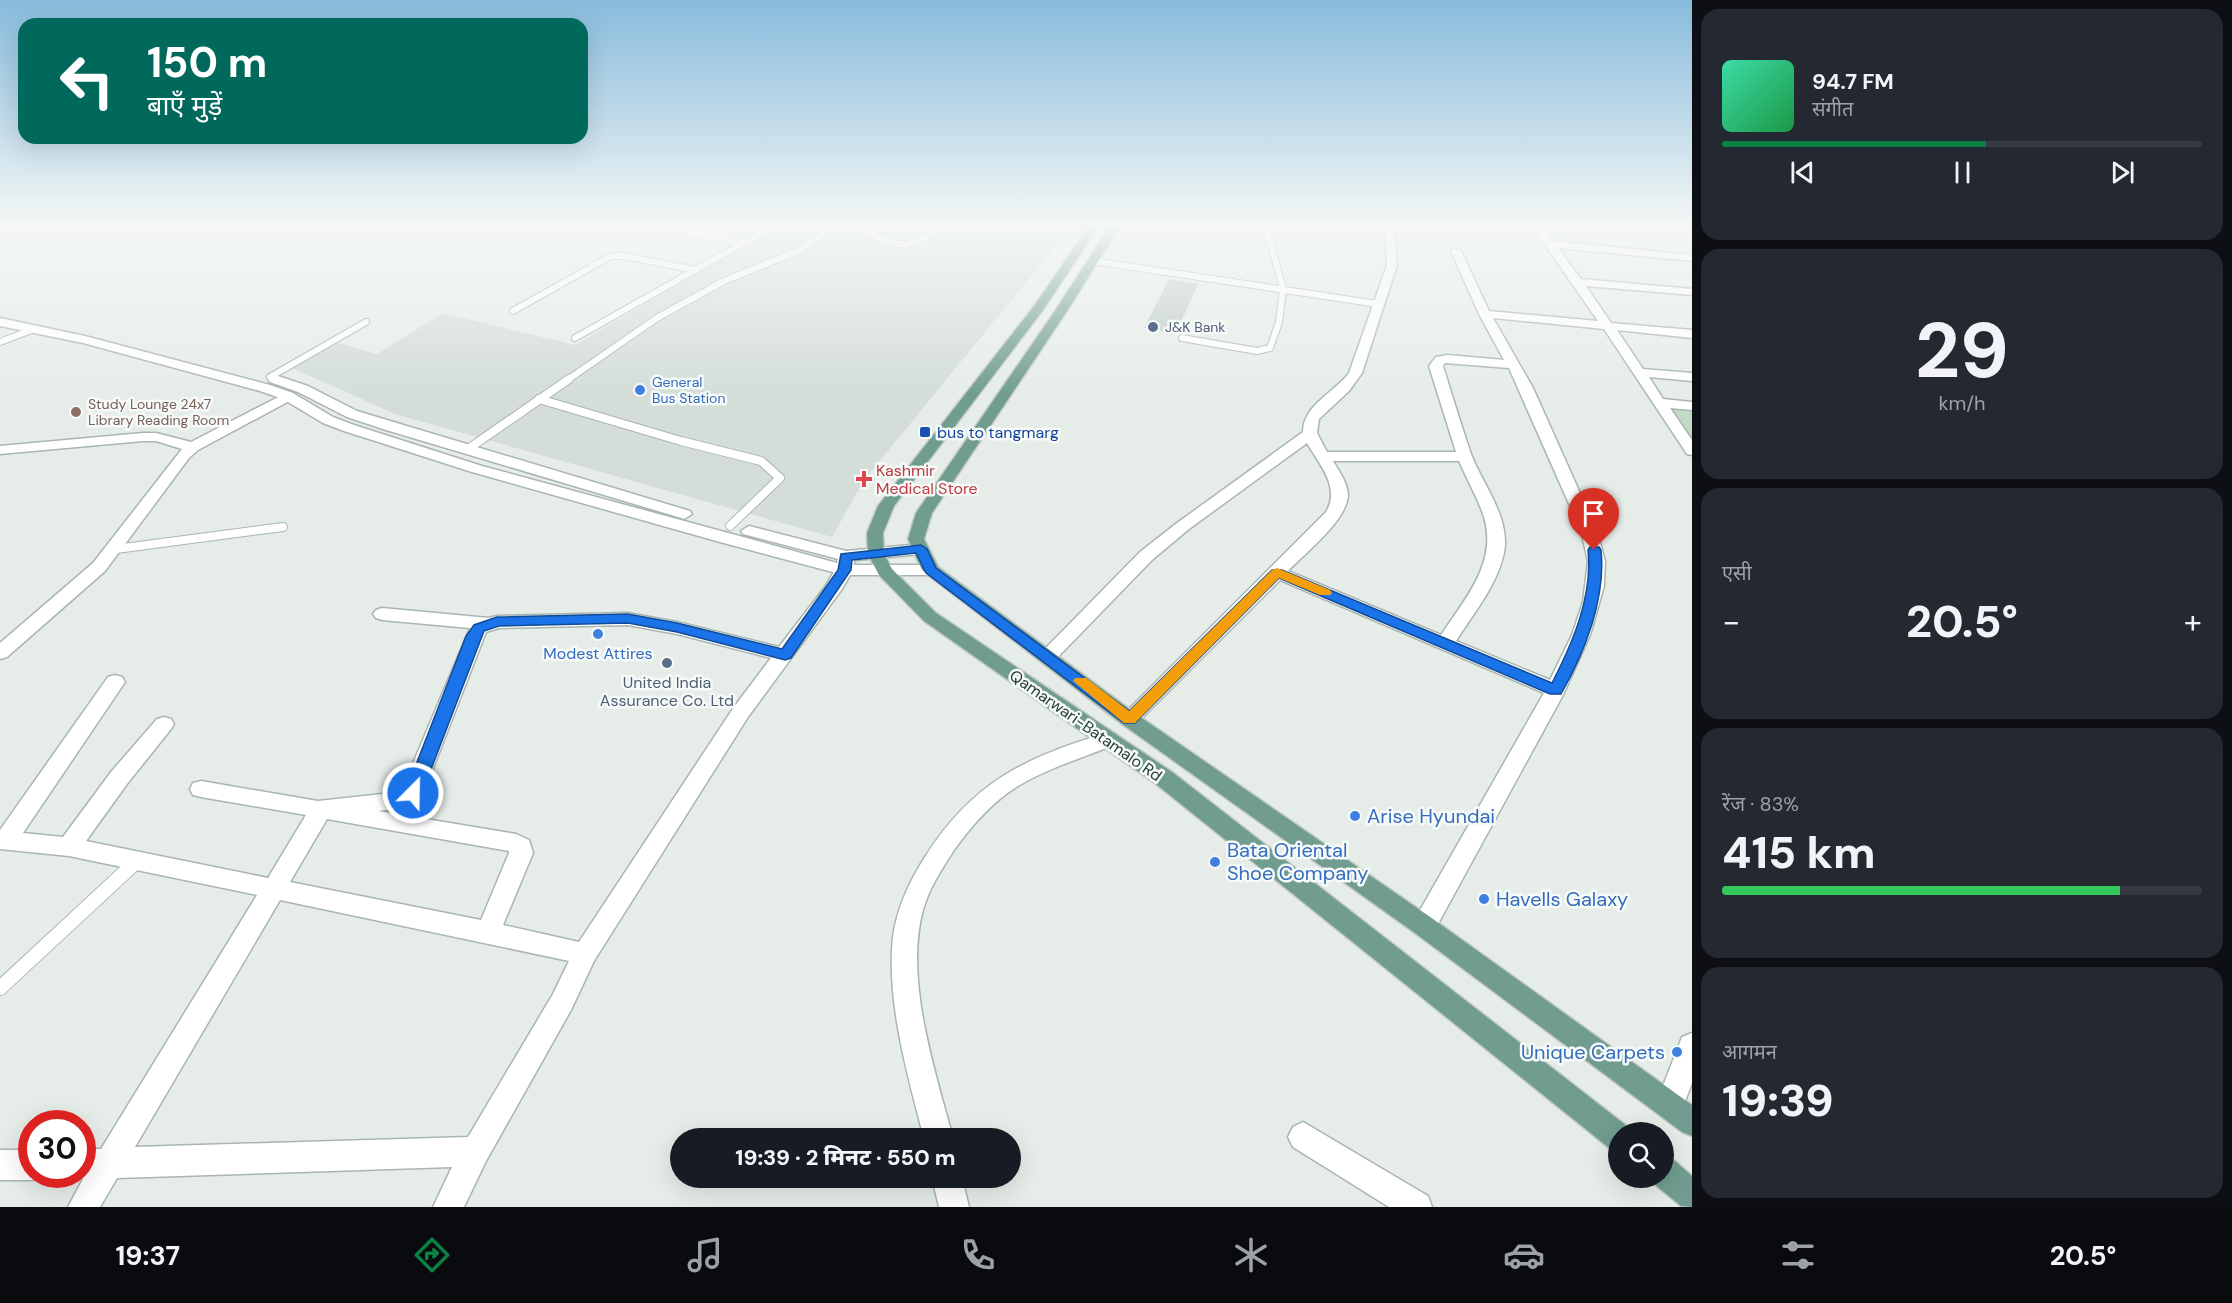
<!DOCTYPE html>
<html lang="hi">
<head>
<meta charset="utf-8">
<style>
	:root { --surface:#171b24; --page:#242831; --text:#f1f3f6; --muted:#9ea1a6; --line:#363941; --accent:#0b8043 }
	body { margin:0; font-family:"DM Sans","Noto Sans Devanagari",sans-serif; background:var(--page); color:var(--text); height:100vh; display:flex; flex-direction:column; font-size:22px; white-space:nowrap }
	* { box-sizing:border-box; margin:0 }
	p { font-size:20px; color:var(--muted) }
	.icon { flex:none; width:33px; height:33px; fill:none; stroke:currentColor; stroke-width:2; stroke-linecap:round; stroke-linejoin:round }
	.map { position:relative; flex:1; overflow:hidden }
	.side { display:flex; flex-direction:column; gap:9px; padding:9px; background:#0d0f14; width:540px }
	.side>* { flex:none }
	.hud { position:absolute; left:18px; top:18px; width:570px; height:126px; border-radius:18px; box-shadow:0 6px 24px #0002; background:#00695c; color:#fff; overflow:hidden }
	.controls { position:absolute; left:1608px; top:1122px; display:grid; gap:12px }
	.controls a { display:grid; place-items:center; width:66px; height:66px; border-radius:50%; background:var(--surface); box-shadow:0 6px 24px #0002; font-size:30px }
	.speed { position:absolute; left:18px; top:1110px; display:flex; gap:12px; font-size:30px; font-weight:700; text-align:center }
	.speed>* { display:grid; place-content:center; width:78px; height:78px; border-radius:50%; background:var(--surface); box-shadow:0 6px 24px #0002; line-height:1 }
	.speed .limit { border:9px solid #d22; background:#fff; color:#111 }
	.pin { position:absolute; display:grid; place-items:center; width:51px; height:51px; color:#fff; margin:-62px -26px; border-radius:50% 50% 50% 0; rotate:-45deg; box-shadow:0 0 6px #0007 }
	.pin .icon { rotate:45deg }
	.me { position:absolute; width:66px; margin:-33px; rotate:23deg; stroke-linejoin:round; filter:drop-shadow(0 0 4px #0008) }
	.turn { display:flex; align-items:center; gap:21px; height:126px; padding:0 30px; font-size:27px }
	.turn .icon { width:78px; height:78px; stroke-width:2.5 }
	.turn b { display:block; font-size:42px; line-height:51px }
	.big { font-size:45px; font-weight:800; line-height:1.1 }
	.side .card { flex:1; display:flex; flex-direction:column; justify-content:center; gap:9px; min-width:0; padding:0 21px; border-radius:18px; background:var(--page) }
	.side .dial { align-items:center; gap:0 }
	.dial b { font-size:78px; line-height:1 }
	.song { display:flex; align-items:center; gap:18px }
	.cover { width:72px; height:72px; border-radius:9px; background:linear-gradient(135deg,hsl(160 70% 55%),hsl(140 70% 35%)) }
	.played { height:6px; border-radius:3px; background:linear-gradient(90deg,var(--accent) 55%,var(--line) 55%) }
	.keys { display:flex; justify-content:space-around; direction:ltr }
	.heat { display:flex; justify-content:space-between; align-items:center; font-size:33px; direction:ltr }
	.charge { height:9px; border-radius:4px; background:linear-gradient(90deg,#34c759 83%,var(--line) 0) }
	.trip { position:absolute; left:670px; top:1128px; width:351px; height:60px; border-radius:30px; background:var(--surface); box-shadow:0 6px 24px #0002; font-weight:800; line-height:60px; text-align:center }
	.dock { display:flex; height:96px; justify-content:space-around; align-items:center; background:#090b0e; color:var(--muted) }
	.dock .icon { width:42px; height:42px }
	.dock .active { color:var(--accent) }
	.dock b { font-size:27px; color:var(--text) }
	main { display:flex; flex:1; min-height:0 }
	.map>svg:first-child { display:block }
	.built { fill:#d4ddd8 }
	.green { fill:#c2dbc7 }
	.building { fill:#becac5 }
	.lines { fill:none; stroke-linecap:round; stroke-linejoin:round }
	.service-far2-casing { stroke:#a9b5b0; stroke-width:8 }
	.service-far1-casing { stroke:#a9b5b0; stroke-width:10 }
	.service-casing { stroke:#a9b5b0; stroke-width:16 }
	.minor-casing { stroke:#a9b5b0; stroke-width:3 }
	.tertiary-casing { stroke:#a9b5b0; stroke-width:3 }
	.primary-casing { stroke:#c3c9c7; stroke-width:3 }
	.service-far2 { stroke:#fff; stroke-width:6 }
	.service-far1 { stroke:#fff; stroke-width:8 }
	.service { stroke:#fff; stroke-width:14 }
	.minor { fill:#fff; fill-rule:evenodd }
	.tertiary { fill:#fff; fill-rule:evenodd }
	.primary { fill:#709d8f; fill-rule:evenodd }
	.route { fill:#1a73e8; stroke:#114b97; stroke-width:1.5 }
	.slow { fill:#f59e0b }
	.service-dot { fill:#5c6f8a; stroke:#f6faf8; stroke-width:2 }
	.shop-dot { fill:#3f7fe0; stroke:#f6faf8; stroke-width:2 }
	.education-dot { fill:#8d6e63; stroke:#f6faf8; stroke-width:2 }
	.transit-dot { fill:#1a4fb4; stroke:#f6faf8; stroke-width:2 }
	.health-dot { fill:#e0444e; stroke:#f6faf8; stroke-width:2 }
	.labels { text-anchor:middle; stroke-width:5; stroke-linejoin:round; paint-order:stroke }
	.far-service-label { font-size:14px; fill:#4e5e75; stroke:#f6faf8; text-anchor:start }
	.far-shop-label { font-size:14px; fill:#366cbe; stroke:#f6faf8; text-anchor:start }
	.far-education-label { font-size:14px; fill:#785e54; stroke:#f6faf8; text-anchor:start }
	.transit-label { font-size:16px; fill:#164399; stroke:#f6faf8; text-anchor:start }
	.health-label { font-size:16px; fill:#be3a42; stroke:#f6faf8; text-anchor:start }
	.shop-label { font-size:16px; fill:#366cbe; stroke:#f6faf8 }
	.service-label { font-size:16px; fill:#4e5e75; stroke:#f6faf8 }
	.street-label { font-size:16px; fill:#273d36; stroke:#f6faf8 }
	.near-shop-label { font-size:20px; fill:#366cbe; stroke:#f6faf8; text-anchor:start }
</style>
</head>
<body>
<main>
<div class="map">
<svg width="1692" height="1207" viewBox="0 0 1692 1207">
	<rect width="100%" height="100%" fill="#e6ede9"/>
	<path class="built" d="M779 226H1072L864 480 832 537 395 414 288 366 331 341 377 354 443 313 575 345Z"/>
	<path class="green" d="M1658 402 1692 406V440L1683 438Z"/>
	<path class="building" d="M1169 279 1198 284 1176 333 1144 328Z"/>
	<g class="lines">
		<defs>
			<path id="service-far2" d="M409 226H426
				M650 226 742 243
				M851 226C898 241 897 259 944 226
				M1093 261 1378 304
				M513 311 611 256H624L696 270
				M575 338 773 226
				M1182 338 1257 351 1270 348 1279 322 1283 289 1266 226
				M0 342 34 329
				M270 377 366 322
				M566 381 657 318 724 281 803 249 828 229 840 226"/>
			<path id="service-far1" d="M539 399 681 441 761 461 780 478 730 526
				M468 449 569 379
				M116 549 283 527"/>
			<path id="service" d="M0 988 137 861"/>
			<path id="minor" d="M1379 226H1389L1395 234 1397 265 1362 373 1349 391 1319 419 1317 433 1327 452H1456L1429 366 1436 357 1448 355 1504 360 1479 314 1451 251 1452 249H1460L1461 251 1489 311 1598 321 1538 235 1470 229 1465 226 1534 228 1532 226H1542L1553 241 1692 255V261L1558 248 1581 279 1692 289V295L1586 286 1611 323 1692 330V338L1617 330 1643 369 1692 373V381L1649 377 1663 399 1692 402V410L1670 408 1692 440V455L1687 454 1604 329 1493 318 1533 388 1597 531 1605 561 1604 586 1590 635 1563 695 1433 933 1424 936 1415 933 1412 926 1415 919 1544 693 1280 580 1136 724 1129 726 1122 724 1119 719 1326 512C1341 487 1319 464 1307 443L1189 529 1152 560 1055 660 1048 662 1041 660 1038 656 1140 552 1177 523 1303 432C1303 405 1334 393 1349 373L1387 265 1385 234ZM1445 363 1509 368 1581 531 1588 561 1583 602 1572 635 1550 680 1456 641C1473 614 1495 588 1503 557 1513 520 1483 486 1471 454 1461 425 1452 395 1443 366ZM1333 461H1459C1467 480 1478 498 1484 517 1498 562 1465 599 1441 635L1288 571C1305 553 1348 520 1348 494 1347 482 1339 471 1333 461Z
				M1634 226 1692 229V235L1639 229Z
				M288 392 293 393 295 396 293 399 198 450 189 458 105 571 7 657 0 659V643L93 563 182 449 156 441H143L0 454V446L143 433H156L191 442Z
				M846 551 852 552 855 556 853 570 842 589 748 717 594 961 571 1010 486 1161 464 1207H433L452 1167 117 1178 100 1207H68L83 1179 71 1174H82V1149H101L257 895 69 856 0 849V830L108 677 115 675 122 677 125 682 23 833 63 837 111 772 157 719 164 717 171 719 174 724 171 729 127 784 86 841 268 878 306 815 201 797 193 795 190 789 193 783 201 781 318 801 401 792 470 628 382 620 376 618 373 614 376 610 382 608 489 618 497 616 628 613 677 622 779 647 825 587 835 570 840 552ZM628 625 677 634 771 658 734 707 579 942 503 925 533 853 529 840 516 834 378 811C393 809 410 810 421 799L486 632 499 628ZM327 819 509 851V853L481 920 290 882ZM280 900 569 961 553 994 468 1137 135 1147Z
				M1107 733 1114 735 1117 740 1114 745C1082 758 1048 768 1018 786 992 802 972 825 954 850 942 869 929 888 923 910 904 979 935 1071 953 1138H924C908 1077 886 1001 893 937 897 908 909 882 925 857 972 783 1025 757 1107 733Z
				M1692 1033V1083L1680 1114 1670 1118 1660 1114 1656 1104 1682 1037Z
				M1303 1122 1428 1196 1432 1207H1389L1293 1147 1288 1137 1293 1127Z
				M0 1150H32V1174L43 1176 32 1180H0Z
				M932 1178H962L969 1207H939Z"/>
			<path id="tertiary" d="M0 318 85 336 270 385 293 393 333 417 354 425 482 466 732 534 844 565H931L937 566 940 570 937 574 931 575H844L720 542 472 472 344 431 323 423 283 399 260 391 83 343 0 326Z
				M275 375 308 386 357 411 690 511 692 514 684 519 678 517 386 430 347 417 298 392 270 382 268 379Z
				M749 526 846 551 921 544 929 549 921 554 846 561 743 534 741 531Z"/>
			<path id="primary" d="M1089 226H1099L1043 310 894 506 883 533 884 554 892 569 936 613 1172 772 1628 1127 1631 1132H1618V1151L1608 1147 1156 784 924 621 879 575 868 554 867 533 878 506 1035 305Z
				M1110 226H1120L1067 311 932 513 924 539 938 567 1136 714 1433 919 1692 1105V1136L1682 1132 1415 933 1122 724 922 570 908 539 916 513 1055 311Z
				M1664 1157 1675 1161 1692 1176V1207L1681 1206 1653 1183 1651 1178H1664Z"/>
		</defs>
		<use href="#service-far2" class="service-far2-casing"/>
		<use href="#service-far1" class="service-far1-casing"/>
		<use href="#service" class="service-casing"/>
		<use href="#minor" class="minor-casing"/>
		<use href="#tertiary" class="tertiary-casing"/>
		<use href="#primary" class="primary-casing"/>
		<use href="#service-far2" class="service-far2"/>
		<use href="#service-far1" class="service-far1"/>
		<use href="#service" class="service"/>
		<use href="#minor" class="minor"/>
		<use href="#tertiary" class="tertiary"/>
		<use href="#primary" class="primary"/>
	</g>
	<linearGradient id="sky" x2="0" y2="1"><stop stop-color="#87bbdc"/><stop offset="0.57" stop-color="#f4f7f5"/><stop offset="1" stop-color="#f4f7f5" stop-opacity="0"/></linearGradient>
	<rect width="1692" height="395" fill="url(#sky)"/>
	<path class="route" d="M921 545 927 549 936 568 1129 711 1272 570H1282L1552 683C1573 642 1593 596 1588 550L1590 547H1599L1601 550C1606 598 1585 652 1561 694H1550L1279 578 1135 723H1124L926 573 916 553 852 560 851 570 791 658 785 660 677 632 628 623 499 626 484 631 422 793 419 798 413 800 407 798 405 793 466 636 474 625 497 617 628 614 677 623 782 649 838 570 841 554Z"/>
	<path class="slow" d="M1277 568 1330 590 1332 593 1330 595H1320L1279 578 1135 723H1124L1073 681 1075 678H1086L1129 711 1272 570Z"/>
	<g class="service-dot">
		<circle cx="1153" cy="327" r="6"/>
		<circle cx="667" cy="663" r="6"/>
	</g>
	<g class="shop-dot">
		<circle cx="640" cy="390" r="6"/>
		<circle cx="598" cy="634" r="6"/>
		<circle cx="1355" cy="816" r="6"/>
		<circle cx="1215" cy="862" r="6"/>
		<circle cx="1484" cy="899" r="6"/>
		<circle cx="1677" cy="1052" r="6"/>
	</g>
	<circle class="education-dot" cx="76" cy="412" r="6"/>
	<rect class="transit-dot" x="919" y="426" width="12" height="12" rx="3"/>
	<path class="health-dot" d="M861 470h6v6h6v6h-6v6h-6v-6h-6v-6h6z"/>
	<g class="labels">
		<g class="far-service-label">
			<text x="1165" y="332">J&amp;K Bank</text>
		</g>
		<g class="far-shop-label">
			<text x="652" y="387">General<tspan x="652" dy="16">Bus Station</tspan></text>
		</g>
		<g class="far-education-label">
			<text x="88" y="409">Study Lounge 24x7<tspan x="88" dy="16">Library Reading Room</tspan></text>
		</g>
		<g class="transit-label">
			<text x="937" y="438">bus to tangmarg</text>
		</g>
		<g class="health-label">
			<text x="876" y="476">Kashmir<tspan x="876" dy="18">Medical Store</tspan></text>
		</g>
		<g class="shop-label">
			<text x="598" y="659">Modest Attires</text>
		</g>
		<g class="service-label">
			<text x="667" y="688">United India<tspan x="667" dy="18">Assurance Co. Ltd</tspan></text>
		</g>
		<g class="street-label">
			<text transform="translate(1086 725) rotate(35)" y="6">Qamarwari-Batamalo Rd</text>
		</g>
		<g class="near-shop-label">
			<text x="1367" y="823">Arise Hyundai</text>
			<text x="1227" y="857">Bata Oriental<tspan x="1227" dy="23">Shoe Company</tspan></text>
			<text x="1496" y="906">Havells Galaxy</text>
			<text x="1665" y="1059" text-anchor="end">Unique Carpets</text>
		</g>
	</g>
</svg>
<div class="controls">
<a><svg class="icon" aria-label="search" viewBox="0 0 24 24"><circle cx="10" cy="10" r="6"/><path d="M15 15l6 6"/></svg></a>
</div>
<div class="speed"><div class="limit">30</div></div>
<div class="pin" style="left:1594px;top:550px;background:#d93025"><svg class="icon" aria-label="arrive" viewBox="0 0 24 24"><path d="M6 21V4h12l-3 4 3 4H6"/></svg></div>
<svg class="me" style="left:413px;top:793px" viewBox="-20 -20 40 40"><circle r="17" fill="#1a73e8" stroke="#fff" stroke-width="3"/><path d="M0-11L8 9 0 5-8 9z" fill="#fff"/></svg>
<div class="trip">19:39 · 2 मिनट · 550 m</div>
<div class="hud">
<div class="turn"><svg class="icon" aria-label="left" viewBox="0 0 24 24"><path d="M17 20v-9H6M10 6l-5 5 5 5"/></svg><div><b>150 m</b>बाएँ मुड़ें</div></div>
</div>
</div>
<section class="side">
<div class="card">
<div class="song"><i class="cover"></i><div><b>94.7 FM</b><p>संगीत</p></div></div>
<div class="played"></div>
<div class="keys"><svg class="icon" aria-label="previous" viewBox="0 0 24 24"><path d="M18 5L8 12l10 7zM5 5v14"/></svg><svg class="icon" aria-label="pause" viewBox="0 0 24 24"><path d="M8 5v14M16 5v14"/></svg><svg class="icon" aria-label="next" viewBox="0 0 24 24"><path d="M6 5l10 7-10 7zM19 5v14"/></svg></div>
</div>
<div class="card dial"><b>29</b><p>km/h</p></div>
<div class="card"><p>एसी</p>
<div class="heat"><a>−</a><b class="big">20.5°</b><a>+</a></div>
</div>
<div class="card"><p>रेंज · 83%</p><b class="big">415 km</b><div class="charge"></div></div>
<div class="card"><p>आगमन</p><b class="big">19:39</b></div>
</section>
</main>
<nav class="dock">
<b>19:37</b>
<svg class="icon active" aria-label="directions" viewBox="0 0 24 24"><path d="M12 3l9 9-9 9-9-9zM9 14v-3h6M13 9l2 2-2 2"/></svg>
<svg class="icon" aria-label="music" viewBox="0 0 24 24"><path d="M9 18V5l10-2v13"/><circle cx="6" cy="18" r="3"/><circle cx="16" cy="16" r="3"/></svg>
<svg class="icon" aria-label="phone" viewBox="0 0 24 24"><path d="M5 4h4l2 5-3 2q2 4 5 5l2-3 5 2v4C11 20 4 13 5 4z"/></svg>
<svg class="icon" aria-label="climate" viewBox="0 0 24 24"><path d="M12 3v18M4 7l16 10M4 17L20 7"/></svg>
<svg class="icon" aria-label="car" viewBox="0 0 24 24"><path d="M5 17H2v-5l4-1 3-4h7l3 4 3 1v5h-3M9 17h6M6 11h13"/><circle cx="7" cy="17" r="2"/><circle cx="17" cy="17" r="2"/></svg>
<svg class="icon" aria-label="filters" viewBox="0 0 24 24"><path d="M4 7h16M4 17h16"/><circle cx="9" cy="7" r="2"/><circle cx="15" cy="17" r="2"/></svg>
<b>20.5°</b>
</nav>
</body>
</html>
